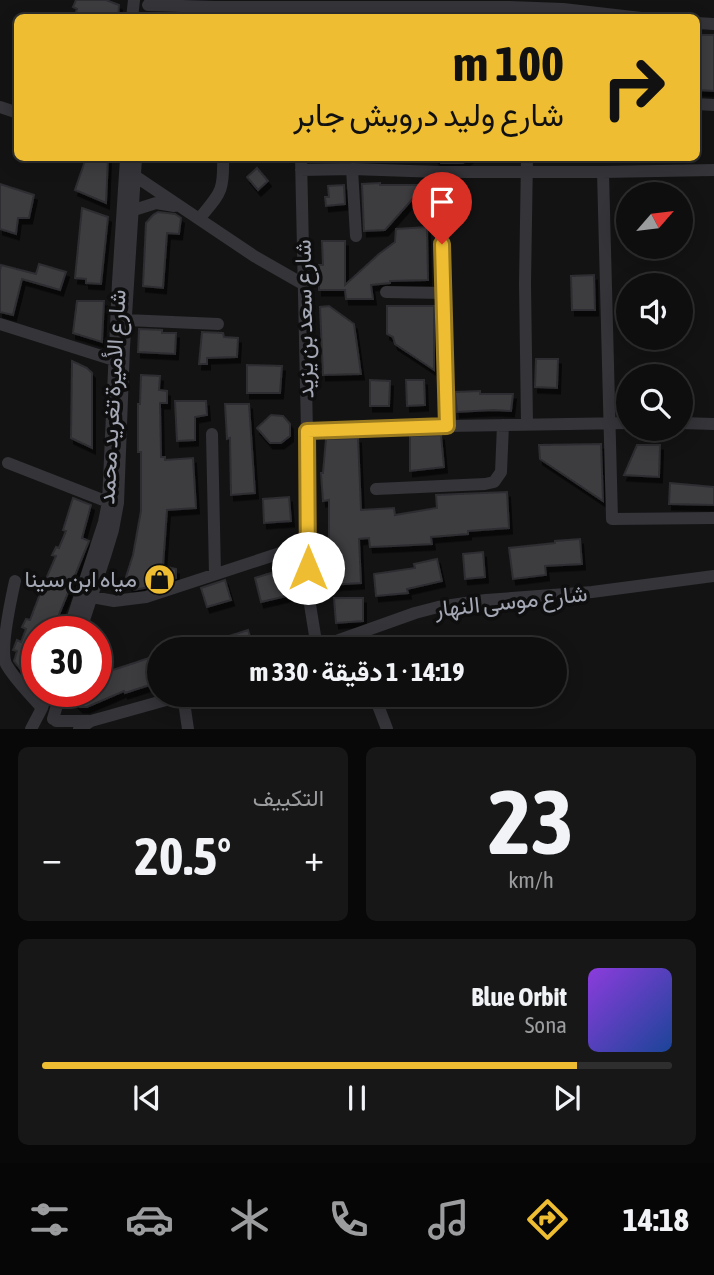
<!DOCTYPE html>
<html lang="ar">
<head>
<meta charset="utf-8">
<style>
	:root { --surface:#0e0e0f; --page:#171718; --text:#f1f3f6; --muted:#9b9c9e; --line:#2e2e2f; --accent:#eebd31 }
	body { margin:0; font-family:"Asap Condensed",Vazirmatn,sans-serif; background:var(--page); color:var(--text); direction:rtl; height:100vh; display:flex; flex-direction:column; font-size:26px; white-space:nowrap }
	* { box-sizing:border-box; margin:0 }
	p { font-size:23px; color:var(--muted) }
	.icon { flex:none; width:38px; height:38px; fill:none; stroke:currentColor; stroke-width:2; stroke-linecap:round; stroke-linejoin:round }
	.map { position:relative; height:729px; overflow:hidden; direction:ltr }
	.panel { display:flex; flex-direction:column; gap:18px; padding:18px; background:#080808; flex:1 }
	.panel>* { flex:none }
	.top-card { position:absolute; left:14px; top:14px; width:686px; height:147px; border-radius:10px; box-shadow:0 4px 18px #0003,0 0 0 2px var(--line); direction:rtl; background:#eebd31; color:#111; overflow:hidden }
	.needle { width:46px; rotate:62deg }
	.tools { position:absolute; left:616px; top:182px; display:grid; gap:14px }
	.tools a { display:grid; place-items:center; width:77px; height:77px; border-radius:50%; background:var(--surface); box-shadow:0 4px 18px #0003,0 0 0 2px var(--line); font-size:35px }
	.speed { position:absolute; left:21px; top:616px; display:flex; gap:14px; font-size:35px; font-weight:700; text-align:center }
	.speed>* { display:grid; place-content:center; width:91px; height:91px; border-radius:50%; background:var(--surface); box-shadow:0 4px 18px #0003,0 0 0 2px var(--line); line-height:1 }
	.speed .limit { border:10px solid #d22; background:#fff; color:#111 }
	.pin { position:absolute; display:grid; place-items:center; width:60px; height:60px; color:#fff; margin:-72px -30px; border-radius:50% 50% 50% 0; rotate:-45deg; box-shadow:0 0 7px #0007 }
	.pin .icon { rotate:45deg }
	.me { position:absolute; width:77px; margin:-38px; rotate:0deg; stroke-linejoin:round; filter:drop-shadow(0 0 5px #0008) }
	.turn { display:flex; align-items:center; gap:24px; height:147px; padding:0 21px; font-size:32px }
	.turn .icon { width:91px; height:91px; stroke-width:2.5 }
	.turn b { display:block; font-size:49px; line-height:60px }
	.big { font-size:52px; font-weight:700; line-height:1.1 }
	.panel .card { flex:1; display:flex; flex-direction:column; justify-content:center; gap:10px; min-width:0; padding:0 24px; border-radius:10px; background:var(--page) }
	.panel .dial { align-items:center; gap:0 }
	.dial b { font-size:91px; line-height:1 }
	.song { display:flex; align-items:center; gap:21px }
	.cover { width:84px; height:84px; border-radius:10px; background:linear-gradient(135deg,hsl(270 70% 55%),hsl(220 70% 35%)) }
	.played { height:7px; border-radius:4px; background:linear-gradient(90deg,var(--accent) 85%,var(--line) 85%) }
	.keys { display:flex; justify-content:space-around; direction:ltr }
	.heat { display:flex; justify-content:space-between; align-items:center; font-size:38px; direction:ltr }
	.panel .tiles { flex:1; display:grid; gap:18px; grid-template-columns:1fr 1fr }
	.card:last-child { grid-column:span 2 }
	.trip { position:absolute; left:147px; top:637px; width:420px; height:70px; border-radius:35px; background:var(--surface); box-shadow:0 4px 18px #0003,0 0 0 2px var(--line); font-weight:700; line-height:70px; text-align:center; direction:rtl }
	.tabs { display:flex; height:112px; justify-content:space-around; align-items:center; background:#060606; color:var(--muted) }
	.tabs .icon { width:49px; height:49px }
	.tabs .selected { color:var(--accent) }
	.tabs b { font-size:32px; color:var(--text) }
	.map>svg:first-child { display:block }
	.building { fill:#3d3d41; stroke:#2d2d30; stroke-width:2; filter:url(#shadow) }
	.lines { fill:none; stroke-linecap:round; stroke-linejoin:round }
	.minor { stroke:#343439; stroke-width:12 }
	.route-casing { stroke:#9b7b20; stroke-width:18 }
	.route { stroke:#eebd31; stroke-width:12 }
	.labels { text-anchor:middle; stroke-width:7; stroke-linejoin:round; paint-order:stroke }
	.street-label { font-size:23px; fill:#a4a8b4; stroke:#0e0e0f }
	.poi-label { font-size:23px; fill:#a4a8b4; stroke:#0e0e0f; text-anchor:end }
</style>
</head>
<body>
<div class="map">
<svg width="714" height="729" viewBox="0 0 714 729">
	<defs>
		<filter id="shadow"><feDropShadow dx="3" dy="5.5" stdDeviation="0" flood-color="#0009"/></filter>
	</defs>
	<rect width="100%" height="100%" fill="#131314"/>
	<path class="building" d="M76 0H106L119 5 118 18H74L77 9 73 7Z
		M701 35H714V91L699 90 698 67H700Z
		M86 158H108L106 203 75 190Z
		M436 158H469L463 163H441Z
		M257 168 268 181 258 190 247 177Z
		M380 183V185H425L385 230 364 231 362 184Z
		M0 184 34 195 29 218H18L16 234 0 229Z
		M344 185 345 204 326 206 325 197H329L328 186Z
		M82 208 108 217 101 284 86 283V279L75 278Z
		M158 212 175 214 181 218 179 234 167 233 163 288 143 286 146 223 153 215Z
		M427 227 428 280 390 281V283L371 285 373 299H346L345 290H319V265H323L322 241H345V285L379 254 395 242 396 229Z
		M39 264 66 272 60 290 22 279 13 315 0 312V270L1 265 36 274Z
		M594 275 595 310H572L571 276Z
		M77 301H104L102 342 73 333Z
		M329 306 354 324 361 374 323 375 320 307Z
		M387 306H434V370L395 344 393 337 387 334Z
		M139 329 162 330V333H176L175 354 138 352Z
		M202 332 223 333 224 337 238 338 237 357 207 358V364H199Z
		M536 359H558L557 388 535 387Z
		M72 361 87 368 92 373V448L71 438Z
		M247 365 282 366 280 393H247Z
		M141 375 160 376 159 390 167 391V403H160L161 457H165V460L193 458 196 508 167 510 163 566 176 569V578L144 588 134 590 129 585 126 577 133 555 141 511V452H138V404H140Z
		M370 380 390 381 389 406H370Z
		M406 380H424L425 405 407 406Z
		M480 391V394H513L511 411 494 410 457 412 455 392Z
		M175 401H206L207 415 195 417V440L177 441Z
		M225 404H249L255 493 231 495 230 438 227 439Z
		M271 415 283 416 290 424V436L281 443H270L257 428Z
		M441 435 444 467 410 471V436Z
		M358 438 361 510 394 508 395 515 437 508 436 495 507 492 509 528 468 531V534L431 537 432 544 394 546 370 547 369 538 359 539 361 583 329 585V500L323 501 321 473H323L326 439Z
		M601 444 603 501 540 459 539 445Z
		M637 445H660L659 477 624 475Z
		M670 483 714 487V505L669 504Z
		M289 497 291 521 264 523 263 499Z
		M73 498 91 505 82 538 89 541 52 632H37V672L32 684 14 661 17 651 13 650 17 640 21 642 26 629 22 627 26 619 30 620 40 594 39 593 41 585 43 586 56 556 52 555 56 547 59 548 66 531 63 530Z
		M580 539 582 564 545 566 546 575 513 579 509 548 555 543V541Z
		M483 552 485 577 465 579 463 554Z
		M437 559 442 581 407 589 408 593 376 596 374 574 415 568 414 564Z
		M290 567 295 594 261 602 255 578Z
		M225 580 231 600 207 607 201 588Z
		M334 598H363V621L336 623Z
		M248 630 254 649H217L214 641Z
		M155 656 159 671V682L125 693 124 691 87 707H80L73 700 72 691H96V670L105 667 107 672Z"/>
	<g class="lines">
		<path class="minor" d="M148 5 215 7H510L563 9 641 18
			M132 18 134 0
			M696 23 714 24
			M696 104 714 105
			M0 107 18 113
			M301 158 307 431 308 592 317 648
			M352 169 356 236
			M301 170 352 169 439 172H603L714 170
			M439 172 447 426
			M603 172 612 519 714 518
			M135 176 254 256 303 284
			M134 210 156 203 174 206
			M199 219C220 193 224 193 223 158
			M386 292 443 293
			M126 320 218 324
			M0 324 114 360
			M681 423 714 424
			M527 424 525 284 527 158
			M307 431 447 426 628 423
			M212 434 215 574
			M8 463 108 502
			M376 489 485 484 494 482 501 472 503 425
			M15 581C11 599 0 649 6 664 15 680 30 694 42 708
			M92 597 114 601 146 597 308 544
			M68 632 104 522 108 502 118 282 126 158
			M80 632 106 553 113 530 118 503 124 347 136 158
			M314 649 415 613 438 607 486 600 592 592 714 576
			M183 695 188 729
			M374 695 387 729
			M53 719 61 691
			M56 721H91
			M31 729 42 708 47 691
			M79 729 91 721 184 695"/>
	</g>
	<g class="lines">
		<defs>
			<path id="route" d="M308 568 307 431 447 426 442 244"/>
		</defs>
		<use href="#route" class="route-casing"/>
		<use href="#route" class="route"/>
	</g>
	<defs>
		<symbol id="shop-disc" viewBox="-11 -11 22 22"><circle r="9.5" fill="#eebd31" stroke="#0e0e0f"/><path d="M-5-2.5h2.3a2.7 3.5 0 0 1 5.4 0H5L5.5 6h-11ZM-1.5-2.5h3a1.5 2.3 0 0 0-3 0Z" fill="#111"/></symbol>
	</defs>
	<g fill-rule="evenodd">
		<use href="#shop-disc" x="142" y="562" width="35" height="35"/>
	</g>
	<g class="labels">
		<g class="street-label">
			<text transform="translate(304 319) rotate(-91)" y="8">شارع سعد بن يزيد</text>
			<text transform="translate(112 397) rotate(-87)" y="8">شارع الأميرة تغريد محمد</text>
			<text transform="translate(511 601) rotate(-6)" y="8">شارع موسى النهار</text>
		</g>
		<g class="poi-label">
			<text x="137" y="587">مياه ابن سينا</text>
		</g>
	</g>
</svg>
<div class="tools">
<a><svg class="needle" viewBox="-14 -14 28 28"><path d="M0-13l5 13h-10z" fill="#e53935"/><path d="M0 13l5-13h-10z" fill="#9b9c9e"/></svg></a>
<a><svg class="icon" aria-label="sound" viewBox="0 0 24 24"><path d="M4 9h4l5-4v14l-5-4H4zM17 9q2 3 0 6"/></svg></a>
<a><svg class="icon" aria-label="search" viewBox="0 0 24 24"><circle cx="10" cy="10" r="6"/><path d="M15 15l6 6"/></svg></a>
</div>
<div class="speed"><div class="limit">30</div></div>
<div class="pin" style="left:442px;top:244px;background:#d93025"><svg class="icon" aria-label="arrive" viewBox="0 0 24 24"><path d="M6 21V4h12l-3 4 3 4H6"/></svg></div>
<svg class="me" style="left:308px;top:568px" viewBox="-20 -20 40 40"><circle r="19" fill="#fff"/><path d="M0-13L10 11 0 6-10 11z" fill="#eebd31"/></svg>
<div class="trip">14:19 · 1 دقيقة · 330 m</div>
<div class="top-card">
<div class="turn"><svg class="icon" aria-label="right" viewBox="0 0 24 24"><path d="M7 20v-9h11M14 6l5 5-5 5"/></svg><div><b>100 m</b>شارع وليد درويش جابر</div></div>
</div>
</div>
<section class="panel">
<div class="tiles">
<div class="card dial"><b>23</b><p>km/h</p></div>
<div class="card"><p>التكييف</p>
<div class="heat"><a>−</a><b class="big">20.5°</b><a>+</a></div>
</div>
<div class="card">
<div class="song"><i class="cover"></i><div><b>Blue Orbit</b><p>Sona</p></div></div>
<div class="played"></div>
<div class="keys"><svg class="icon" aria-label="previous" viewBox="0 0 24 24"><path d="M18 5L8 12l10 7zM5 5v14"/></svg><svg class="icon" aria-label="pause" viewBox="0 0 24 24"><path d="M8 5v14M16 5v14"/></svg><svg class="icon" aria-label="next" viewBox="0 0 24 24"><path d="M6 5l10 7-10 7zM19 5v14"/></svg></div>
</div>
</div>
</section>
<nav class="tabs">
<b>14:18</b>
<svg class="icon selected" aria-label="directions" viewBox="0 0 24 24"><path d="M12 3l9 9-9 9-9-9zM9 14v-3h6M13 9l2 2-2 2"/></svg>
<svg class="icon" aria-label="music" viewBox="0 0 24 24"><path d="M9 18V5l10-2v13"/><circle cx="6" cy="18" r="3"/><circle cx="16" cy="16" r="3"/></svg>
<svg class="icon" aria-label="phone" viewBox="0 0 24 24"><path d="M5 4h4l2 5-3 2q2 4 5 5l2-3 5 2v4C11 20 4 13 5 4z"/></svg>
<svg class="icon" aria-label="climate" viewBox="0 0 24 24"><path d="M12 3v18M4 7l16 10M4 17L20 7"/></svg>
<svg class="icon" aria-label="car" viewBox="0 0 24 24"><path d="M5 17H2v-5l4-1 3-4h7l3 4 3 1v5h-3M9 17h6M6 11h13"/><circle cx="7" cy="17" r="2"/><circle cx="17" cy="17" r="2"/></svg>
<svg class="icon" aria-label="filters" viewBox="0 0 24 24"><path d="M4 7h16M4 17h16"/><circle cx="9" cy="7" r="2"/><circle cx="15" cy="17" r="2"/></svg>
</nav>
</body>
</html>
